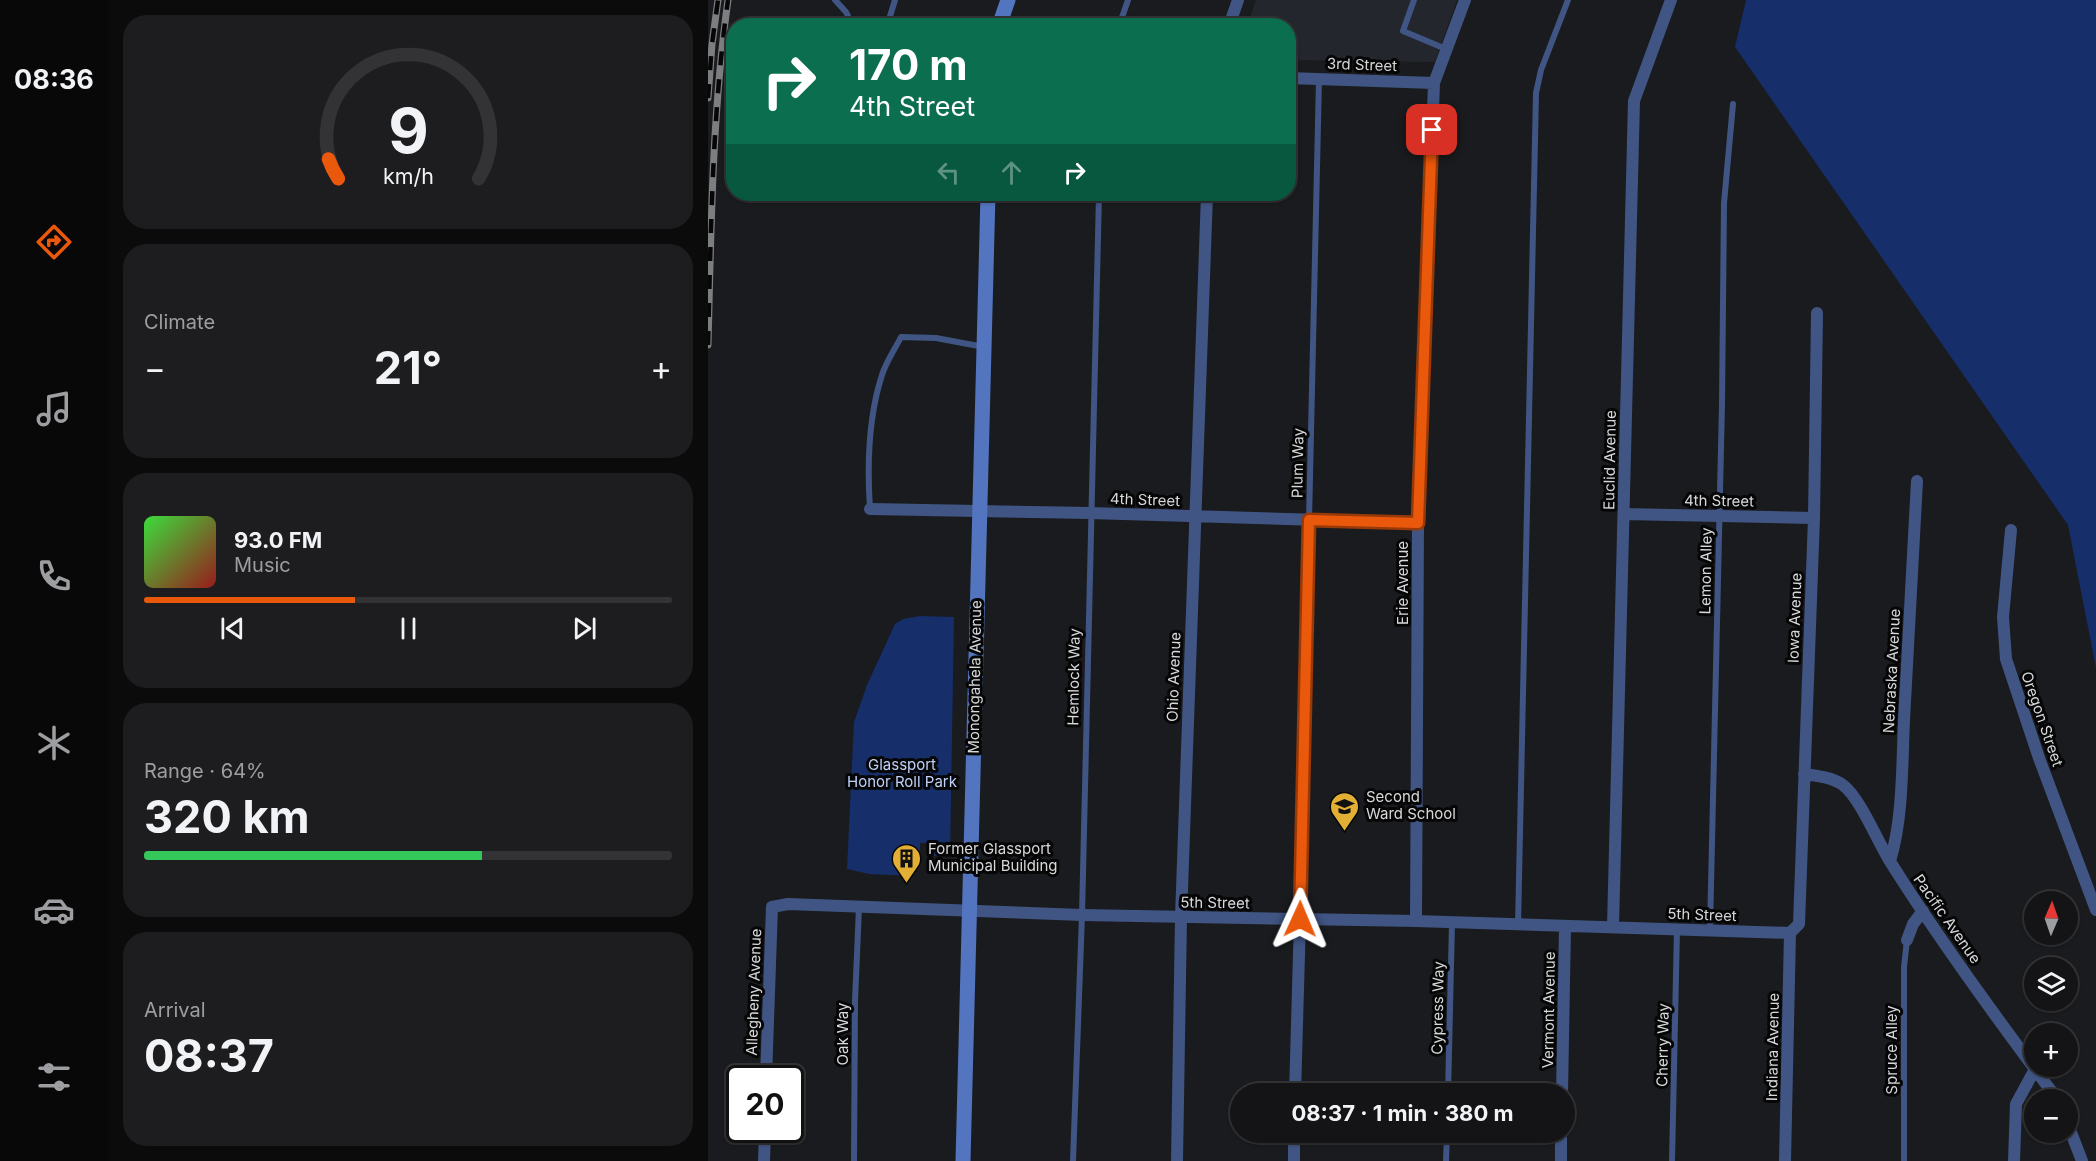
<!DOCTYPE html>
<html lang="en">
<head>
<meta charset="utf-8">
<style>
	:root { --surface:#141416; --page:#1d1d1f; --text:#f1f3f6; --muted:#9d9ea1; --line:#333335; --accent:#ea580c }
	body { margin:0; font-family:Inter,sans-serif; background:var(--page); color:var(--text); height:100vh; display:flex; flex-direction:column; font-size:22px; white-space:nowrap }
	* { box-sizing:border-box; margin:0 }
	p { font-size:20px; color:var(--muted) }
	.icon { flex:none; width:33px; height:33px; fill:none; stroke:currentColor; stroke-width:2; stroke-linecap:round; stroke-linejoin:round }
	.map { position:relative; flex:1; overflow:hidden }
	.details { display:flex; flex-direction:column; gap:15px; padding:15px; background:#0b0b0c; width:600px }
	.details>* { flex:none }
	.hud { position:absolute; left:18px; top:18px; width:570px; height:183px; border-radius:24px; box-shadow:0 2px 4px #0004,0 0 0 2px var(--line); background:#0b6e4f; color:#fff; overflow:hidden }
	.needle { width:39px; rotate:2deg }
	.fabs { position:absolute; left:1316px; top:891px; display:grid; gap:12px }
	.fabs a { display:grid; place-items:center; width:54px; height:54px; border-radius:50%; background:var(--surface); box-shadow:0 2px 4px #0004,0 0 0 2px var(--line); font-size:30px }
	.speed { position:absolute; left:18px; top:1065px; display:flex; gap:12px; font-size:30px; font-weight:700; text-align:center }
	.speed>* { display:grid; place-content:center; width:78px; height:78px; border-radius:50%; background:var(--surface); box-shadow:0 2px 4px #0004,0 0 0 2px var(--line); line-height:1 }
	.speed .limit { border:3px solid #111; border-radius:9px; background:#fff; color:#111 }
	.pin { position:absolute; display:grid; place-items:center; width:51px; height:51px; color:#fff; margin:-26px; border-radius:12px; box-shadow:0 3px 9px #0006 }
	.me { position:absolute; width:66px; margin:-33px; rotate:1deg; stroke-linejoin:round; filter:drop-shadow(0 0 4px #0008) }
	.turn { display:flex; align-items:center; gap:21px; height:126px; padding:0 24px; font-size:27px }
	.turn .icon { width:78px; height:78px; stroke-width:2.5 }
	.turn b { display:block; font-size:42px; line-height:51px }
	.lanes { display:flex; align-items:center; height:57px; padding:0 24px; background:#0003; justify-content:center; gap:30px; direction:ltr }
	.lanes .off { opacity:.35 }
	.big { font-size:45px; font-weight:700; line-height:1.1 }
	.details .tile { flex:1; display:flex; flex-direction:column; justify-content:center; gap:9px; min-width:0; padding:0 21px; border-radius:24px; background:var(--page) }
	.details .dial { align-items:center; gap:0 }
	.dial svg { height:156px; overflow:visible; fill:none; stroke:var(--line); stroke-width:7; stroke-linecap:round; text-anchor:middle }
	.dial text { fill:var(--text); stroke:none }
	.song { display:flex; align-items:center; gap:18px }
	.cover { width:72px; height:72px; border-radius:9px; background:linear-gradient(135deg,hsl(120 70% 55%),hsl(0 70% 35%)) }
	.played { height:6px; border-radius:3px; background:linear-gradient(90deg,var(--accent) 40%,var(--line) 40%) }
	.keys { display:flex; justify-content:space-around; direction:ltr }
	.heat { display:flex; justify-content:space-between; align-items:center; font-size:33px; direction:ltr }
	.charge { height:9px; border-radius:4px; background:linear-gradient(90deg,#34c759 64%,var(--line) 0) }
	.trip { position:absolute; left:522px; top:1083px; width:345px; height:60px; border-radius:30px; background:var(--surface); box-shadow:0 2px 4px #0004,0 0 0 2px var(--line); font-weight:700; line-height:60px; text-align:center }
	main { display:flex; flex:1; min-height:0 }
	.dock { display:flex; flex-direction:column; width:108px; justify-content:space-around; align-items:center; background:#080809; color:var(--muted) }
	.dock .icon { width:42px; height:42px }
	.dock .current { color:var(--accent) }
	.dock b { font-size:27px; color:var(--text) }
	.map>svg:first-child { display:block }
	.built { fill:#23262d }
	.green { fill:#162e6a }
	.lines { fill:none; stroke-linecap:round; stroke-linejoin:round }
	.lane { stroke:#405583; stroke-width:6 }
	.street { stroke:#405583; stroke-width:12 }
	.secondary { stroke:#5375bf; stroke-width:15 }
	.rail-casing { stroke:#7d7e80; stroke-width:7 }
	.rail { stroke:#060607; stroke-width:4.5; stroke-dasharray:14; stroke-linecap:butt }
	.route-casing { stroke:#983908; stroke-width:15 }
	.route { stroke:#ea580c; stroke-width:10 }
	.labels { text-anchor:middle; stroke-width:6; stroke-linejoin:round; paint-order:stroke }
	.street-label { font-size:15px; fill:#d7d8da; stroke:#060607 }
	.park-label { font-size:15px; fill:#bfd2fa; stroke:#060607 }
	.poi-label { font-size:15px; fill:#d7d8da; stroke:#060607; text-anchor:start }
</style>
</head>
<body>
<main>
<nav class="dock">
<b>08:36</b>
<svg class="icon current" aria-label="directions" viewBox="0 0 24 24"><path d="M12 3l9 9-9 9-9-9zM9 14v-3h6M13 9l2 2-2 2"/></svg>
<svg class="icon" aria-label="music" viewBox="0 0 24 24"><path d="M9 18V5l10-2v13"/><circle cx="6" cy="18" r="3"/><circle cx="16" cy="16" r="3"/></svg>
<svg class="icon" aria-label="phone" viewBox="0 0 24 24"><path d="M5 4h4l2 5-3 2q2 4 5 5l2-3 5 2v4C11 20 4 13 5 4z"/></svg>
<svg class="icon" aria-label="climate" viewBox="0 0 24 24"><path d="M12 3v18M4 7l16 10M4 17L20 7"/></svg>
<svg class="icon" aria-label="car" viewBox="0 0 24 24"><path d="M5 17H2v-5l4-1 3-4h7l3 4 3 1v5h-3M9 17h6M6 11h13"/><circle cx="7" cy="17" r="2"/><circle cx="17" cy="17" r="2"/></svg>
<svg class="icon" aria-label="filters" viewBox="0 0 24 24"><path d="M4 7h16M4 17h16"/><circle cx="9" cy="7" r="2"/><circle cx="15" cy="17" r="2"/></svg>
</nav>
<section class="details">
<div class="tile dial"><svg viewBox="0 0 100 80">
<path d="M14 69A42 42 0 1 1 86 69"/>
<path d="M14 69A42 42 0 0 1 9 59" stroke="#ea580c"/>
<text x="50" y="56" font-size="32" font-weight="700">9</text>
<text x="50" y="72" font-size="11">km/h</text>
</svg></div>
<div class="tile"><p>Climate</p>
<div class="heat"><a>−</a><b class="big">21°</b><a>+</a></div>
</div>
<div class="tile">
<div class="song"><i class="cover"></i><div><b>93.0 FM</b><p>Music</p></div></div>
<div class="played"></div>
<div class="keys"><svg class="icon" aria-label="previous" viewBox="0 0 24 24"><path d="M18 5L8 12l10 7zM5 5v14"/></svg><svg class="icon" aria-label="pause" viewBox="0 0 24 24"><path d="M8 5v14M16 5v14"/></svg><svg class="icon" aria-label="next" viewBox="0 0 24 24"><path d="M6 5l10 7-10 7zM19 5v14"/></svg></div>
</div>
<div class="tile"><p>Range · 64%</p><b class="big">320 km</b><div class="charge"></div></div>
<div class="tile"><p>Arrival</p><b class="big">08:37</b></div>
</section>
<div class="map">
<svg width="1388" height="1161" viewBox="0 0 1388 1161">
	<rect width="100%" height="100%" fill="#1a1b1e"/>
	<path class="built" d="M548 0H749L727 62 581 60 580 26H539Z"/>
	<path class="green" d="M1038 0H1388V668L1360 525 1027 47Z
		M212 616 246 617 242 856H226V851L219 843H212V856H206L205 876 161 874 139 869 146 722 159 685 187 624 195 619Z"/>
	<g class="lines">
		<path class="lane" d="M127 0 138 12 145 26
			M706 0 695 31 738 49
			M179 26 187 0
			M411 26 420 0
			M162 509C159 465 160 418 174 375 178 362 187 349 193 337L228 338 276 347
			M592 919 611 79
			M810 925 828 93 833 70 860 0
			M1002 930 1014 404 1016 203 1025 104
			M740 1094 744 923
			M146 1161 147 1001 151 907
			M365 1161 374 915 391 194
			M738 1161 739 1132
			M964 1161 969 929
			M1196 1161V967L1199 940"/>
		<path class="street" d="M521 26 530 0
			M580 78 726 83
			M162 509 382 513 710 523
			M916 514 1106 518
			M1303 530 1295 617 1298 659 1331 758 1388 910
			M1096 774C1110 776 1124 777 1135 785 1153 799 1170 843 1183 863 1234 944 1292 1023 1350 1100
			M1182 861C1195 820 1194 764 1196 720 1201 641 1205 561 1209 481
			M708 921 710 523 726 83 757 0
			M905 927 926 101 963 0
			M1199 940 1205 924 1215 911
			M58 1078 64 907 80 904 374 915 708 921 1082 933 1091 924 1106 518 1109 313
			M587 1094 592 919
			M854 1094 857 927
			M1359 1122 1374 1161
			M56 1161 57 1130
			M469 1161 473 917 499 194
			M586 1161V1132
			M853 1161V1132
			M1077 1161 1082 933
			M1306 1161 1308 1104 1327 1069"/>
		<path class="secondary" d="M291 26 300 0
			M255 1161 280 194"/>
		<defs>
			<path id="rail" d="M0 98 4 44 10 0
				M0 345C3 230 4 114 20 0"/>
		</defs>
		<use href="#rail" class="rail-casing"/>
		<use href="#rail" class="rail"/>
	</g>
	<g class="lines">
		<defs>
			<path id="route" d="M592 919 601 520 710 523 724 130"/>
		</defs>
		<use href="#route" class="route-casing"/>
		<use href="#route" class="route"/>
	</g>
	<defs>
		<symbol id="school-pin" viewBox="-11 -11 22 30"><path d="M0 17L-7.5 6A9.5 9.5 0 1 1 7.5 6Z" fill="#e2af34" stroke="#060607"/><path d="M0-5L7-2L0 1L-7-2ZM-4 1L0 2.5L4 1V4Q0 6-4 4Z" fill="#111"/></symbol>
		<symbol id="building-pin" viewBox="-11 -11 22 30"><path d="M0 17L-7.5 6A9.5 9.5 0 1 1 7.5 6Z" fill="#e2af34" stroke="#060607"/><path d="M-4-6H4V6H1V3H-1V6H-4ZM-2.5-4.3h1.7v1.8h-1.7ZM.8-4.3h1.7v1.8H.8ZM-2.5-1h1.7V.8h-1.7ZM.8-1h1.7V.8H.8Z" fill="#111"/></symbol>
	</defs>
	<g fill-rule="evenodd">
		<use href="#school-pin" x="620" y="790" width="33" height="45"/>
		<use href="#building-pin" x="182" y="842" width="33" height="45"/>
	</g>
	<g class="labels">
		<g class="street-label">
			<text transform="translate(654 65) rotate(2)" y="5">3rd Street</text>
			<text transform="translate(902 460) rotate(-89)" y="5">Euclid Avenue</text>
			<text transform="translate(590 463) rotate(-89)" y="5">Plum Way</text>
			<text transform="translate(437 500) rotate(2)" y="5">4th Street</text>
			<text transform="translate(1011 501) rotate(1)" y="5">4th Street</text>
			<text transform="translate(998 571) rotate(-89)" y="5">Lemon Alley</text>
			<text transform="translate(695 583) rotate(-90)" y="5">Erie Avenue</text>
			<text transform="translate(1087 618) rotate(-88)" y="5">Iowa Avenue</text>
			<text transform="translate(1184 671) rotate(-87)" y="5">Nebraska Avenue</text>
			<text transform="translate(267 677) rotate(-89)" y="5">Monongahela Avenue</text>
			<text transform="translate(366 677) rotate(-89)" y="5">Hemlock Way</text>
			<text transform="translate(466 677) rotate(-88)" y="5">Ohio Avenue</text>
			<text transform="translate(1334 719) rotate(71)" y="5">Oregon Street</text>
			<text transform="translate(507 903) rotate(1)" y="5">5th Street</text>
			<text transform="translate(994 915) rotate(2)" y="5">5th Street</text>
			<text transform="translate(1239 919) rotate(55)" y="5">Pacific Avenue</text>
			<text transform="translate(46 992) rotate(-88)" y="5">Allegheny Avenue</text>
			<text transform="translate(730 1008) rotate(-89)" y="5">Cypress Way</text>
			<text transform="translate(841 1010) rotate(-89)" y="5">Vermont Avenue</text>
			<text transform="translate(135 1034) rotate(-90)" y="5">Oak Way</text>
			<text transform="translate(955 1045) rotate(-89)" y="5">Cherry Way</text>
			<text transform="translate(1065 1047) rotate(-89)" y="5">Indiana Avenue</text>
			<text transform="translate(1184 1050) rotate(-90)" y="5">Spruce Alley</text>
		</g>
		<g class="park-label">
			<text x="194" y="770">Glassport<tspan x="194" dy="17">Honor Roll Park</tspan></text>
		</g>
		<g class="poi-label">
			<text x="658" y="802">Second<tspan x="658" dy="17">Ward School</tspan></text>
			<text x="220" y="854">Former Glassport<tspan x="220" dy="17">Municipal Building</tspan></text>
		</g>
	</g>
</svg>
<div class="fabs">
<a><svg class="needle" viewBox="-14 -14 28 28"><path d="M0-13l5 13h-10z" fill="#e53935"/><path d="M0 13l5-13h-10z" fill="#9d9ea1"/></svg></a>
<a><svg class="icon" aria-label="layers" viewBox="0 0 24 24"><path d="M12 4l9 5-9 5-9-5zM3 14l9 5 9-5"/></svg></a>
<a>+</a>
<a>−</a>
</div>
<div class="speed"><div class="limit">20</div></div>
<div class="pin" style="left:724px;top:130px;background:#d93025"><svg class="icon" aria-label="arrive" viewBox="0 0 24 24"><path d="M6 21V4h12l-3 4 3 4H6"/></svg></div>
<svg class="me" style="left:592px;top:919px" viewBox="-20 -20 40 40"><path d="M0-17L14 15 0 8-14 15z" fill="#ea580c" stroke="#fff" stroke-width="4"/></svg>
<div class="trip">08:37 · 1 min · 380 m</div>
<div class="hud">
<div class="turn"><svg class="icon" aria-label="right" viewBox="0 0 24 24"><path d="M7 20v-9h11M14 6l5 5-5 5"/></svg><div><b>170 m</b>4th Street</div></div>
<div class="lanes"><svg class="icon off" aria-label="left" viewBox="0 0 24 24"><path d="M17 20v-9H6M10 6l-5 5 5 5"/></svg><svg class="icon off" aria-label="ahead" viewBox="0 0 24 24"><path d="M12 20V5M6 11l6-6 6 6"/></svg><svg class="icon" aria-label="right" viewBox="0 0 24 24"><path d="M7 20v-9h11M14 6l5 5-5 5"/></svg></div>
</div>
</div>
</main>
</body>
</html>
